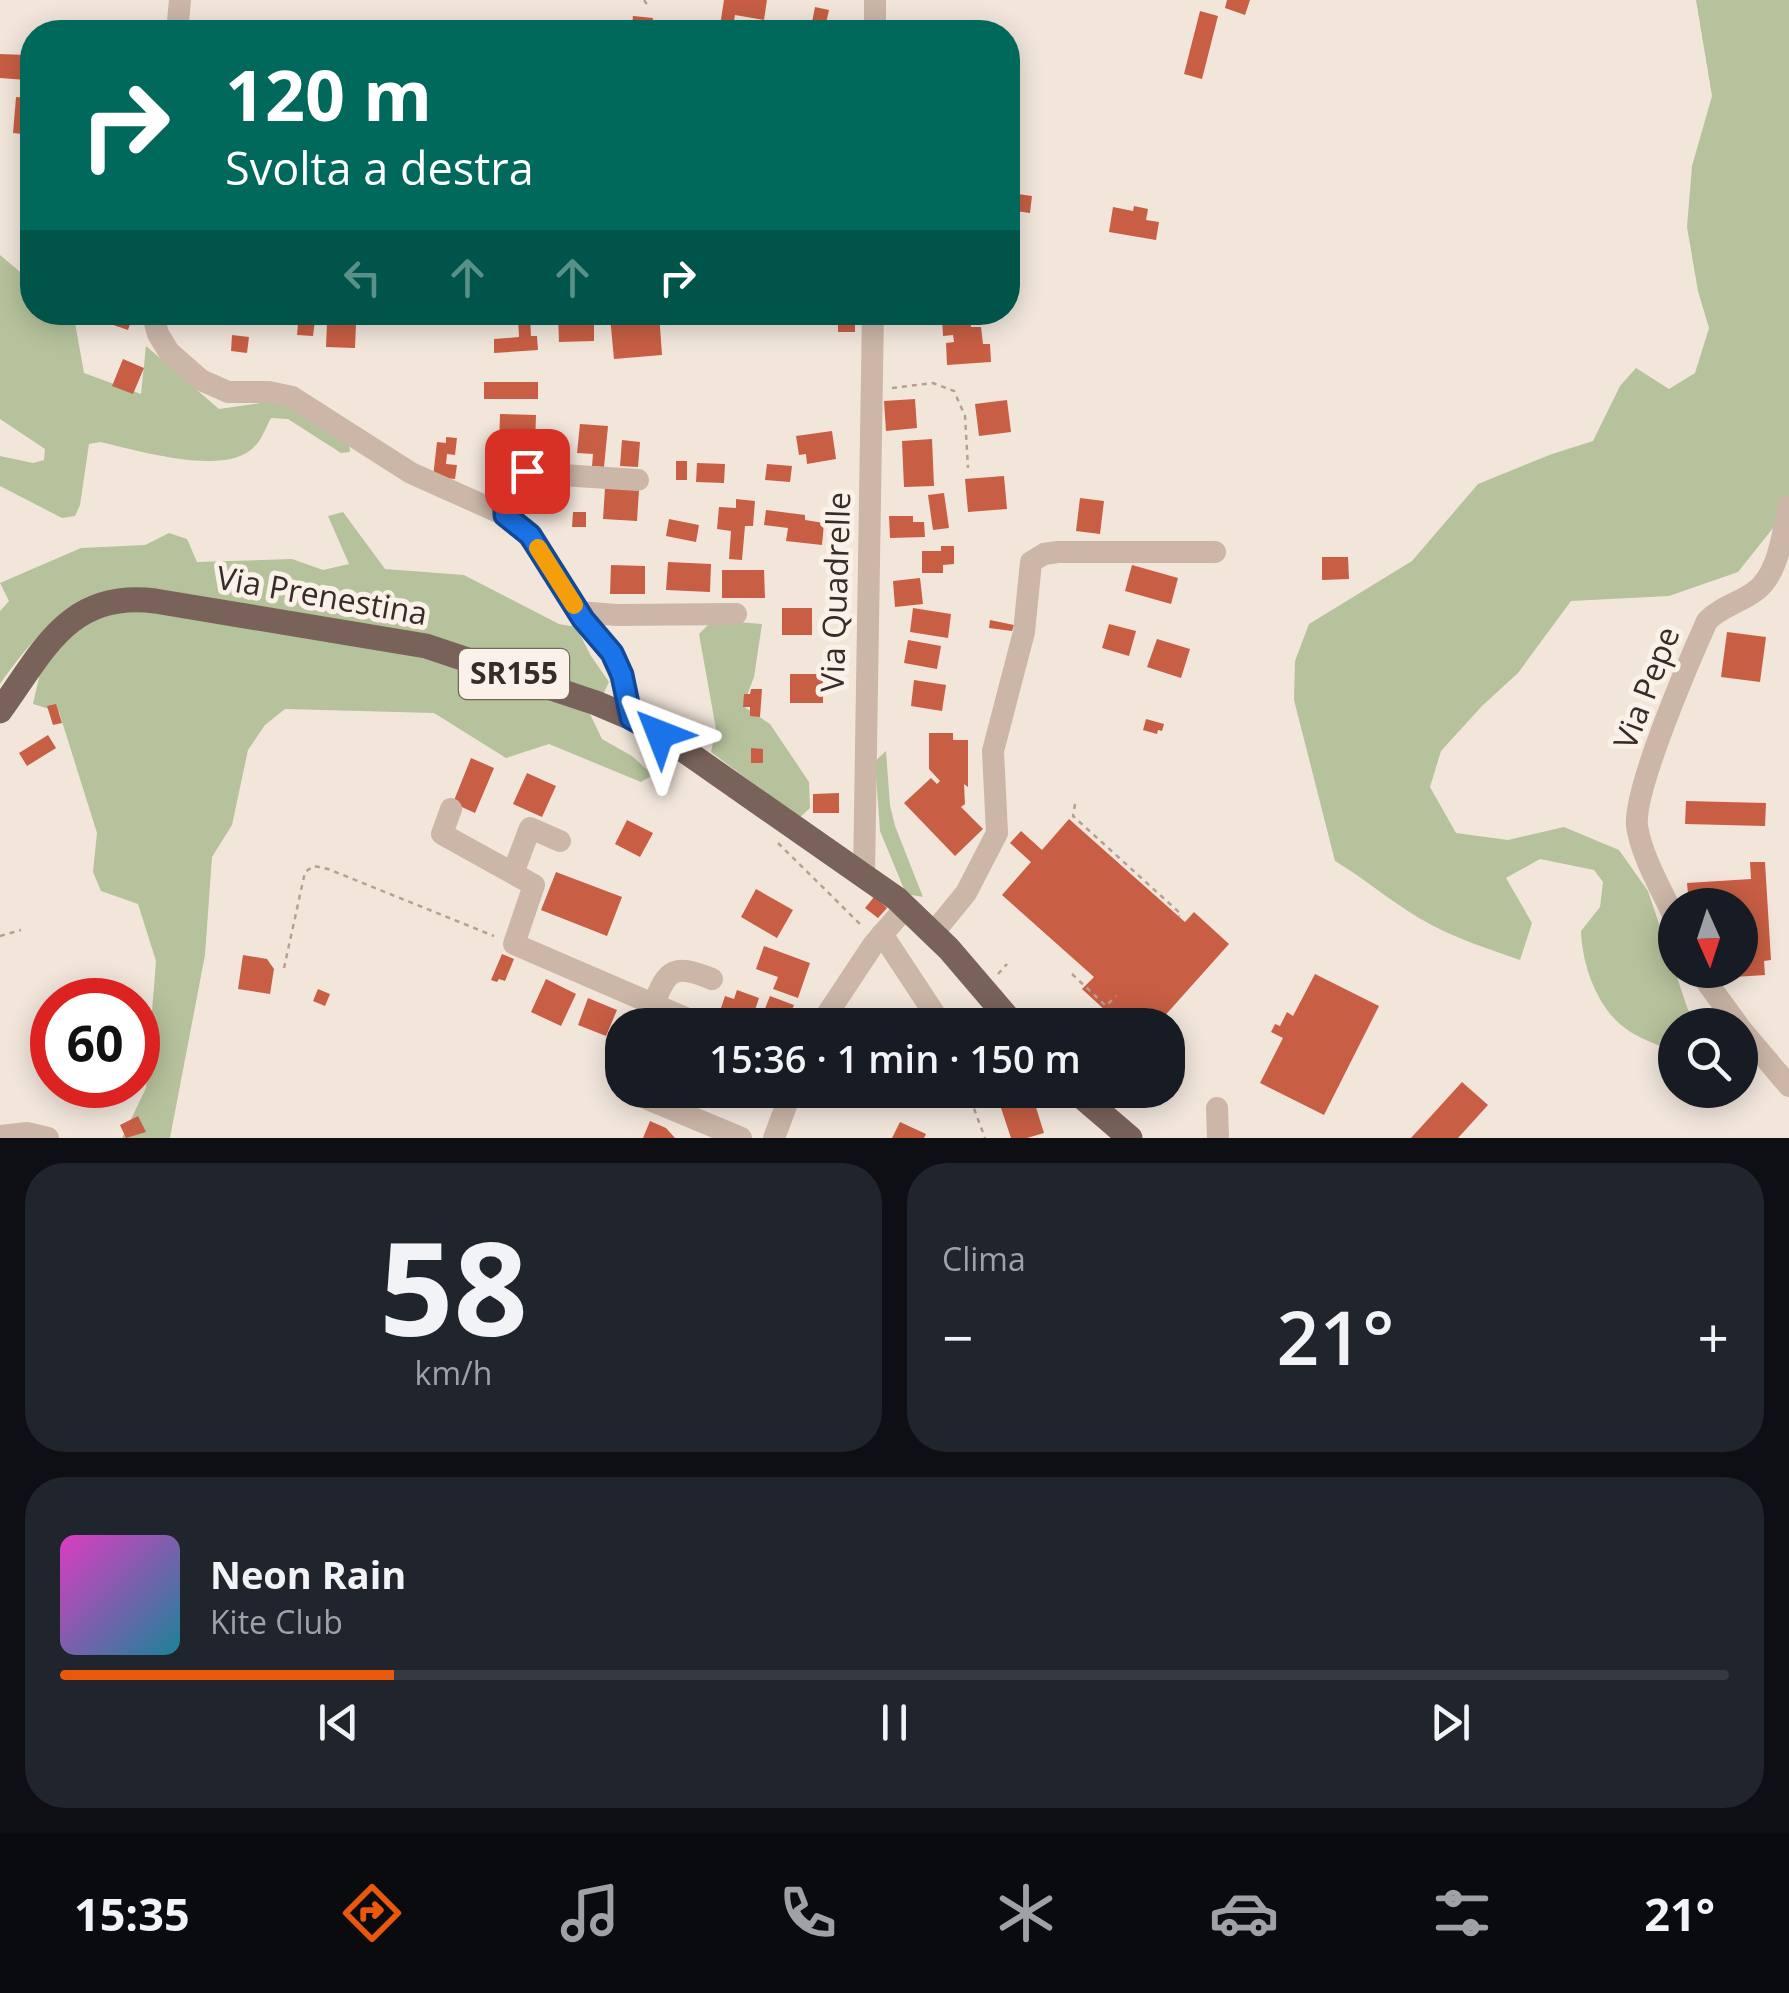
<!DOCTYPE html>
<html lang="it">
<head>
<meta charset="utf-8">
<style>
	:root { --surface:#171b24; --page:#20242c; --text:#f1f3f6; --muted:#9ea1a6; --line:#363941; --accent:#ea580c }
	body { margin:0; font-family:"Open Sans",sans-serif; background:var(--page); color:var(--text); height:100vh; display:flex; flex-direction:column; font-size:38px; white-space:nowrap }
	* { box-sizing:border-box; margin:0 }
	p { font-size:32px; color:var(--muted) }
	.icon { flex:none; width:55px; height:55px; fill:none; stroke:currentColor; stroke-width:2; stroke-linecap:round; stroke-linejoin:round }
	.map { position:relative; height:1138px; overflow:hidden }
	.side { display:flex; flex-direction:column; gap:25px; padding:25px; background:#0d0f14; flex:1 }
	.side>* { flex:none }
	.top-card { position:absolute; left:20px; top:20px; width:1000px; height:305px; border-radius:40px; box-shadow:0 5px 25px #0003; background:#00695c; color:#fff; overflow:hidden }
	.needle { width:65px; rotate:177deg }
	.fabs { position:absolute; left:1658px; top:888px; display:grid; gap:20px }
	.fabs a { display:grid; place-items:center; width:100px; height:100px; border-radius:50%; background:var(--surface); box-shadow:0 5px 25px #0003; font-size:50px }
	.speed { position:absolute; left:30px; top:978px; display:flex; gap:20px; font-size:50px; font-weight:700; text-align:center }
	.speed>* { display:grid; place-content:center; width:130px; height:130px; border-radius:50%; background:var(--surface); box-shadow:0 5px 25px #0003; line-height:1 }
	.speed .limit { border:15px solid #d22; background:#fff; color:#111 }
	.pin { position:absolute; display:grid; place-items:center; width:85px; height:85px; color:#fff; margin:-42px; border-radius:20px; box-shadow:0 5px 15px #0006 }
	.me { position:absolute; width:110px; margin:-55px; rotate:315deg; stroke-linejoin:round; filter:drop-shadow(0 0 8px #0008) }
	.turn { display:flex; align-items:center; gap:35px; height:210px; padding:0 40px; font-size:45px }
	.turn .icon { width:130px; height:130px; stroke-width:2.5 }
	.turn b { display:block; font-size:70px; line-height:85px }
	.lanes { display:flex; align-items:center; height:95px; padding:0 40px; background:#0003; justify-content:center; gap:50px; direction:ltr }
	.lanes .off { opacity:.35 }
	.big { font-size:75px; font-weight:600; line-height:1.1 }
	.side .tile { flex:1; display:flex; flex-direction:column; justify-content:center; gap:15px; min-width:0; padding:0 35px; border-radius:40px; background:var(--page) }
	.side .dial { align-items:center; gap:0 }
	.dial b { font-size:130px; line-height:1 }
	.song { display:flex; align-items:center; gap:30px }
	.cover { width:120px; height:120px; border-radius:15px; background:linear-gradient(135deg,hsl(310 70% 55%),hsl(190 70% 35%)) }
	.played { height:10px; border-radius:5px; background:linear-gradient(90deg,var(--accent) 20%,var(--line) 20%) }
	.keys { display:flex; justify-content:space-around; direction:ltr }
	.heat { display:flex; justify-content:space-between; align-items:center; font-size:55px; direction:ltr }
	.side .tiles { flex:1; display:grid; gap:25px; grid-template-columns:1fr 1fr }
	.tile:last-child { grid-column:span 2 }
	.trip { position:absolute; left:605px; top:1008px; width:580px; height:100px; border-radius:40px; background:var(--surface); box-shadow:0 5px 25px #0003; font-weight:600; line-height:100px; text-align:center }
	.tabs { display:flex; height:160px; justify-content:space-around; align-items:center; background:#090b0e; color:var(--muted) }
	.tabs .icon { width:70px; height:70px }
	.tabs .active { color:var(--accent) }
	.tabs b { font-size:45px; color:var(--text) }
	.map>svg:first-child { display:block }
	.green { fill:#b6c29b }
	.building { fill:#c85e44 }
	.lines { fill:none; stroke-linecap:round; stroke-linejoin:round }
	.path { stroke:#b6a091; stroke-width:2.5; stroke-dasharray:5 5; stroke-linecap:butt }
	.minor { stroke:#cbb6a7; stroke-width:22 }
	.major { stroke:#796259; stroke-width:25 }
	.route-casing { stroke:#114b97; stroke-width:25 }
	.route { stroke:#1a73e8; stroke-width:18 }
	.slow { stroke:#f59e0b; stroke-width:18 }
	.labels { text-anchor:middle; stroke-width:10; stroke-linejoin:round; paint-order:stroke }
	.shield { fill:#faf1e8; stroke:#726762; stroke-width:2.5 }
	.shield-label { font-size:30px; font-weight:bold; fill:#372c28 }
	.street-label { font-size:32px; fill:#372c28; stroke:#faf1e8 }
</style>
</head>
<body>
<div class="map">
<svg width="1789" height="1138" viewBox="0 0 1789 1138">
	<rect width="100%" height="100%" fill="#f2e6db"/>
	<path class="green" d="M1696 0H1789V508L1738 572 1669 596 1571 601 1518 673 1482 706 1441 751 1430 787 1456 833 1508 840 1564 827 1619 850 1648 891 1688 1010 1705 1025H1675V1052C1659 1045 1639 1039 1625 1028 1597 1008 1582 964 1581 931L1600 907 1603 882 1594 870 1540 859 1506 878 1532 923 1520 960C1486 948 1451 937 1419 918 1390 901 1364 878 1335 861L1294 700 1295 661 1309 624 1412 561 1478 484 1552 454 1593 441 1620 386 1636 368 1669 389 1695 373 1709 328 1698 291 1687 227 1692 166 1712 96Z
		M0 255 32 282V312L64 313 75 323 84 373 141 394 146 346 219 409 281 400 349 443 350 452 341 453 288 419 271 418C266 427 262 439 255 446 227 478 137 450 100 442L89 444 80 505 75 516 62 518 0 486V456L33 463 44 460 45 449 0 419Z
		M343 512 385 569 464 575 559 624 576 627 591 656 609 682 602 697 456 648 86 602C49 619 23 651 0 684V611L9 601 0 583 81 548 145 545 169 533 187 539 197 562 292 559 323 570 349 564 328 516Z
		M142 604 426 651 590 714 602 739 632 756 653 775 641 782 549 744 506 758 434 713 285 709 265 725 248 750 232 825 212 857 205 955 170 1138H122L146 1088 156 961 138 904 101 891 93 872 97 833 59 712 33 704 40 673 71 627Z
		M713 620 762 624 754 677 743 706 770 724 809 782 810 808 799 818 711 752 716 729 699 634Z
		M886 751 890 805 895 826 923 897 906 894 880 831 875 761Z"/>
	<path class="building" d="M724 0H767L764 20 735 15 732 32H719Z
		M1227 0H1250L1245 15 1225 8Z
		M815 7 829 10 824 32H810Z
		M1200 11 1218 16 1202 79 1184 74Z
		M633 16 653 18 652 32H631Z
		M0 54 27 55 26 80 0 78Z
		M16 97 32 98V135L13 133Z
		M1011 193 1032 196 1030 213 1008 210Z
		M1134 206 1148 209 1146 220 1159 222 1156 240 1109 232 1113 207 1133 211Z
		M92 312H134L128 330 90 317Z
		M299 312H316L313 336 297 335Z
		M558 312H594V341L559 342Z
		M828 312H855V332H838V323H828Z
		M932 312H977V317H970L971 327H981L983 344H990L991 362 947 365 946 343 954 342 953 335 943 336 942 318 933 319Z
		M659 313 662 355 614 359 610 317Z
		M530 316 531 336H537L538 350 494 353V339L519 337 518 317Z
		M327 323 356 324 355 348 326 347Z
		M232 335 249 337 247 353 231 351Z
		M123 359 144 368 133 394 112 386Z
		M484 382H538V399H484Z
		M915 399 917 428 886 431 884 401Z
		M1007 400 1011 432 979 436 975 404Z
		M500 414 536 415 535 445 499 447Z
		M580 424 608 426 604 467 592 466 593 454 577 453Z
		M832 431 836 459 807 464 806 454 799 455 796 436Z
		M446 437 457 438 455 455 447 454 446 464 457 465 455 479 433 477 437 442 446 443Z
		M932 439 934 486 904 487 902 441Z
		M622 440 640 442 638 467 620 466Z
		M676 461H687V480H676Z
		M697 463 725 464 724 483 696 482Z
		M767 464 792 466 790 482 765 480Z
		M1004 476 1007 509 968 512 965 479Z
		M605 488 639 490 637 521 603 519Z
		M944 493 949 528 933 530 928 495Z
		M1080 498 1104 501 1100 534 1076 531Z
		M736 499 755 501 753 526H745L742 560 729 559 731 531 717 529 719 507 736 508Z
		M766 510 805 515V520L824 523 822 545 786 541 788 528 764 525Z
		M573 512H586V527H572Z
		M889 516H913V522H924L925 537 890 538Z
		M669 519 699 525 696 542 666 536Z
		M941 546H954V564L943 565V573H922V551H941Z
		M1322 557H1348L1349 579 1322 580Z
		M668 562 711 564 710 592 666 590Z
		M611 565 645 566V594H610Z
		M1132 565 1178 578 1171 604 1125 591Z
		M722 570H764L765 598H722Z
		M920 578 923 604 895 607 893 581Z
		M782 608H812V635H782Z
		M913 608 951 614 948 638 910 632Z
		M990 620 1014 625 1012 631 989 628Z
		M1109 624 1136 631 1129 656 1102 648Z
		M1727 632 1766 637 1760 682 1721 677Z
		M1157 639 1190 649 1181 678 1147 667Z
		M908 640 941 646 937 669 904 663Z
		M790 674H823V703H790Z
		M914 680 946 685 942 711 911 706Z
		M751 689H762L760 717 750 716V707H743L744 694H750Z
		M56 704 62 723 53 725 47 706Z
		M1146 719 1164 724 1162 731 1158 730 1157 734 1143 730Z
		M929 733H953V740H968V787L964 784 965 804 961 807 983 829 955 856 904 803 931 778 937 784 940 781 929 769Z
		M48 735 56 748 27 766 19 753Z
		M751 748 763 749V763H751Z
		M471 758 494 768 475 813 453 803Z
		M527 773 556 786 542 817 513 804Z
		M839 793V813H813V794Z
		M1686 801 1766 803 1765 826 1685 824Z
		M1069 819 1185 922 1194 912 1229 944 1161 1020 1154 1013 1145 1022 1132 1010 1119 1023 1082 989 1094 977 1002 895 1031 862 1010 843 1021 831 1042 850Z
		M627 820 653 833 640 857 615 844Z
		M1750 862H1765L1771 960 1764 961 1765 975 1719 978V970H1740V905H1689L1687 883 1751 879Z
		M556 872 622 897 607 936 541 910Z
		M756 889 793 910 777 938 741 917Z
		M874 897 887 908 878 918 865 908Z
		M764 946 810 963 798 998 773 989 778 977 756 969Z
		M502 954 514 959 505 981 499 979 497 982 491 980Z
		M243 955 267 959 274 969 270 994 238 989Z
		M1315 974 1379 1006 1324 1115 1260 1083 1283 1038 1271 1032 1275 1024 1280 1026 1287 1012 1293 1016Z
		M546 979 576 994 561 1026 531 1012Z
		M318 989 330 994 325 1006 313 1001Z
		M737 990 759 998 750 1025 727 1024 730 1017 719 1014 725 996 734 999Z
		M770 996 794 1005 786 1025 762 1016Z
		M588 998 617 1010 606 1036 578 1025Z
		M1462 1082 1488 1105 1458 1138H1411Z
		M732 1090H768L763 1101 752 1096 750 1101 731 1093Z
		M1033 1098 1044 1133 1027 1138H1011L1001 1108Z
		M138 1116 146 1132 126 1138 120 1125Z
		M650 1121 666 1128 675 1138H643Z
		M900 1122 926 1134 924 1138H892Z"/>
	<g class="lines">
		<path class="path" d="M644 0 648 6
			M892 388 933 383 954 391 965 416 968 468
			M1075 804 1073 816 1181 914 1179 916
			M778 843 861 925
			M0 936 21 930
			M284 968 305 872 314 866 328 869 494 936
			M998 974 1007 964
			M1072 974 1106 1006 1116 996
			M1105 1015 1107 1012
			M967 1090 985 1138"/>
		<path class="minor" d="M177 32 180 0
			M875 32V0
			M152 312 158 334 169 352 201 380 228 392H269L292 397 411 473 505 515 519 525 541 552 588 627 616 660 631 718
			M505 515V483L516 472 638 480
			M578 612 617 615 736 614
			M451 809 442 834 534 885 514 944 702 1025
			M513 873 530 828 560 841
			M864 874 873 312
			M1675 919C1662 890 1642 858 1637 826 1633 790 1690 659 1707 621 1720 607 1739 603 1754 592 1779 575 1782 534 1789 506
			M934 932 966 893 997 833 993 751 1024 632 1031 562 1044 554 1058 552H1215
			M882 934 942 1025
			M1698 970 1738 1025
			M654 1004C667 968 675 964 712 979
			M820 1025 873 945 906 907
			M1740 1028 1789 1086
			M631 1092 741 1138
			M1217 1108 1218 1138
			M0 1136 27 1133 48 1138
			M774 1138 792 1090"/>
		<path class="major" d="M0 711C43 652 68 590 155 601L426 646 596 703 636 720 665 737 897 899 949 949 1014 1025
			M1074 1090 1130 1138"/>
	</g>
	<g class="lines">
		<defs>
			<path id="route" d="M527 471 512 473 505 482V515L530 535 583 619 612 653 622 675 631 718 660 734"/>
		</defs>
		<use href="#route" class="route-casing"/>
		<use href="#route" class="route"/>
		<path class="slow" d="M538 548 574 605"/>
	</g>
	<g class="labels">
		<rect class="shield" x="459" y="649" width="110" height="50" rx="8"/>
		<g class="shield-label">
			<text x="514" y="684">SR155</text>
		</g>
		<g class="street-label">
			<text transform="translate(836 592) rotate(-88)" y="11">Via Quadrelle</text>
			<text transform="translate(322 596) rotate(10)" y="11">Via Prenestina</text>
			<text transform="translate(1647 688) rotate(-69)" y="11">Via Pepe</text>
		</g>
	</g>
</svg>
<div class="fabs">
<a><svg class="needle" viewBox="-14 -14 28 28"><path d="M0-13l5 13h-10z" fill="#e53935"/><path d="M0 13l5-13h-10z" fill="#9ea1a6"/></svg></a>
<a><svg class="icon" aria-label="search" viewBox="0 0 24 24"><circle cx="10" cy="10" r="6"/><path d="M15 15l6 6"/></svg></a>
</div>
<div class="speed"><div class="limit">60</div></div>
<div class="pin" style="left:527px;top:471px;background:#d93025"><svg class="icon" aria-label="arrive" viewBox="0 0 24 24"><path d="M6 21V4h12l-3 4 3 4H6"/></svg></div>
<svg class="me" style="left:660px;top:734px" viewBox="-20 -20 40 40"><path d="M0-17L14 15 0 8-14 15z" fill="#1a73e8" stroke="#fff" stroke-width="4"/></svg>
<div class="trip">15:36 · 1 min · 150 m</div>
<div class="top-card">
<div class="turn"><svg class="icon" aria-label="right" viewBox="0 0 24 24"><path d="M7 20v-9h11M14 6l5 5-5 5"/></svg><div><b>120 m</b>Svolta a destra</div></div>
<div class="lanes"><svg class="icon off" aria-label="left" viewBox="0 0 24 24"><path d="M17 20v-9H6M10 6l-5 5 5 5"/></svg><svg class="icon off" aria-label="ahead" viewBox="0 0 24 24"><path d="M12 20V5M6 11l6-6 6 6"/></svg><svg class="icon off" aria-label="ahead" viewBox="0 0 24 24"><path d="M12 20V5M6 11l6-6 6 6"/></svg><svg class="icon" aria-label="right" viewBox="0 0 24 24"><path d="M7 20v-9h11M14 6l5 5-5 5"/></svg></div>
</div>
</div>
<section class="side">
<div class="tiles">
<div class="tile dial"><b>58</b><p>km/h</p></div>
<div class="tile"><p>Clima</p>
<div class="heat"><a>−</a><b class="big">21°</b><a>+</a></div>
</div>
<div class="tile">
<div class="song"><i class="cover"></i><div><b>Neon Rain</b><p>Kite Club</p></div></div>
<div class="played"></div>
<div class="keys"><svg class="icon" aria-label="previous" viewBox="0 0 24 24"><path d="M18 5L8 12l10 7zM5 5v14"/></svg><svg class="icon" aria-label="pause" viewBox="0 0 24 24"><path d="M8 5v14M16 5v14"/></svg><svg class="icon" aria-label="next" viewBox="0 0 24 24"><path d="M6 5l10 7-10 7zM19 5v14"/></svg></div>
</div>
</div>
</section>
<nav class="tabs">
<b>15:35</b>
<svg class="icon active" aria-label="directions" viewBox="0 0 24 24"><path d="M12 3l9 9-9 9-9-9zM9 14v-3h6M13 9l2 2-2 2"/></svg>
<svg class="icon" aria-label="music" viewBox="0 0 24 24"><path d="M9 18V5l10-2v13"/><circle cx="6" cy="18" r="3"/><circle cx="16" cy="16" r="3"/></svg>
<svg class="icon" aria-label="phone" viewBox="0 0 24 24"><path d="M5 4h4l2 5-3 2q2 4 5 5l2-3 5 2v4C11 20 4 13 5 4z"/></svg>
<svg class="icon" aria-label="climate" viewBox="0 0 24 24"><path d="M12 3v18M4 7l16 10M4 17L20 7"/></svg>
<svg class="icon" aria-label="car" viewBox="0 0 24 24"><path d="M5 17H2v-5l4-1 3-4h7l3 4 3 1v5h-3M9 17h6M6 11h13"/><circle cx="7" cy="17" r="2"/><circle cx="17" cy="17" r="2"/></svg>
<svg class="icon" aria-label="filters" viewBox="0 0 24 24"><path d="M4 7h16M4 17h16"/><circle cx="9" cy="7" r="2"/><circle cx="15" cy="17" r="2"/></svg>
<b>21°</b>
</nav>
</body>
</html>
